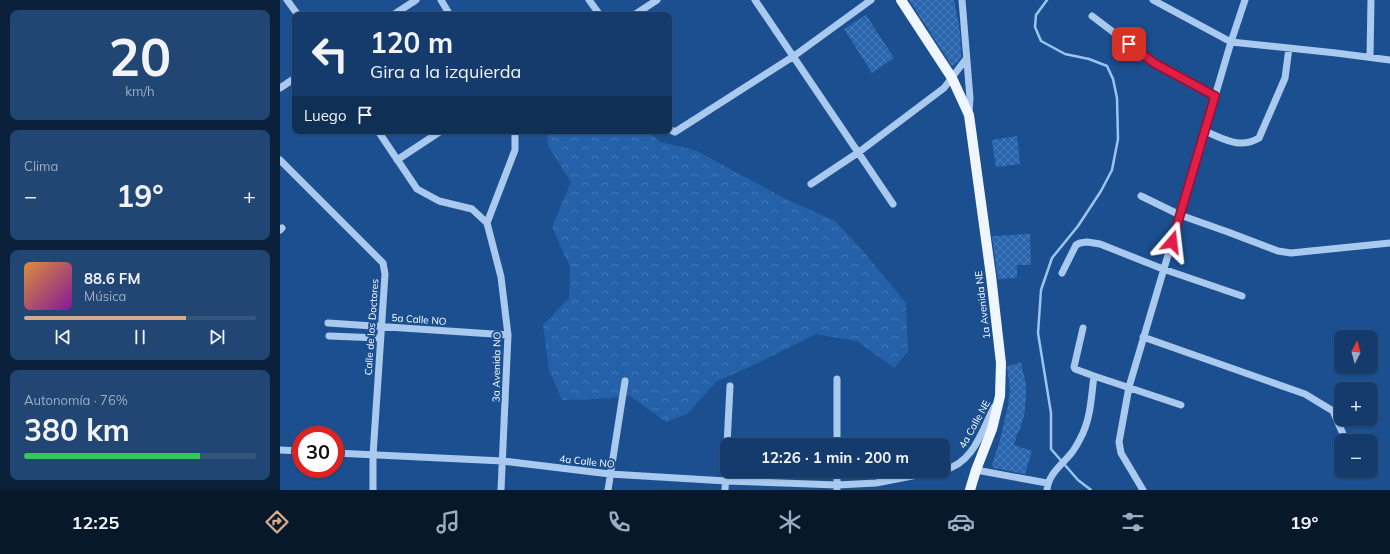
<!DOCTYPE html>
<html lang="es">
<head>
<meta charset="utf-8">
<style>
	:root { --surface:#143b6b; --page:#214673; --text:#f1f3f6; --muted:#9dadc1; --line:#33557e; --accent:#d6ab8b }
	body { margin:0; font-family:Mulish,sans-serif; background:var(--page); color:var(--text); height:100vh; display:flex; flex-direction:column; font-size:15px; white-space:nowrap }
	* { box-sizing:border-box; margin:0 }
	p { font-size:13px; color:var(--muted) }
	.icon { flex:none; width:22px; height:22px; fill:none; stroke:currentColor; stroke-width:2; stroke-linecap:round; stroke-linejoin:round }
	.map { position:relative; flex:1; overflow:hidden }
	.panel { display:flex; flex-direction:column; gap:10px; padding:10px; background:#0b203b; width:280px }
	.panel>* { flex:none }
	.banner { position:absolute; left:12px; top:12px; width:380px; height:122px; border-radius:8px; box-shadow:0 1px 3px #0004,0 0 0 1px var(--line); background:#143b6b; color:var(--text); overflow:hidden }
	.needle { width:26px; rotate:6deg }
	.fabs { position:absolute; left:1054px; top:330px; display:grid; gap:8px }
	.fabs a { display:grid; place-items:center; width:44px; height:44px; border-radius:8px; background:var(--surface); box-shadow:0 1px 3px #0004,0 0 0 1px var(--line); font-size:20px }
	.speed { position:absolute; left:12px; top:426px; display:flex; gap:8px; font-size:20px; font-weight:700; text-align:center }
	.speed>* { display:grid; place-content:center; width:52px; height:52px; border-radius:50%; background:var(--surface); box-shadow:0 1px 3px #0004,0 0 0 1px var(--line); line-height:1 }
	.speed .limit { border:6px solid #d22; background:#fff; color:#111 }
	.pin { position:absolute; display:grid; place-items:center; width:34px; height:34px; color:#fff; margin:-17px; border-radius:8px; box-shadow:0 2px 6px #0006 }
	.me { position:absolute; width:44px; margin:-22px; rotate:17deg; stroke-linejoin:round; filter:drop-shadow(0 0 3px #0008) }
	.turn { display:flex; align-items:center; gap:14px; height:84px; padding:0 12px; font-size:18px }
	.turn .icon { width:52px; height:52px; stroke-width:2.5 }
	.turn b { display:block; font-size:28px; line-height:34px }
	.then { display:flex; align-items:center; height:38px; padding:0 12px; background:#0003; gap:8px; font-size:15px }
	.big { font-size:30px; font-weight:700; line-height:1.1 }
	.panel .card { flex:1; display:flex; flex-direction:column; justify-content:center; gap:6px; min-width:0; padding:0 14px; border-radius:8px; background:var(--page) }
	.panel .dial { align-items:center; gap:0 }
	.dial b { font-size:52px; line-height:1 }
	.song { display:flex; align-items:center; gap:12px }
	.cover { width:48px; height:48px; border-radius:6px; background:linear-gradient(135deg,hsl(30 70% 55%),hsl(290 70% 35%)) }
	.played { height:4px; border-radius:2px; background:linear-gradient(90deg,var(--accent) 70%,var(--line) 70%) }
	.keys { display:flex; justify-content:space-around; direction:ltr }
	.heat { display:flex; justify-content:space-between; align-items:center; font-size:22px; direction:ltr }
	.charge { height:6px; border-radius:3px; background:linear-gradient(90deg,#34c759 76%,var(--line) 0) }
	.trip { position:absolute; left:440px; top:438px; width:230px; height:40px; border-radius:8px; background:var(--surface); box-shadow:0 1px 3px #0004,0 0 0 1px var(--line); font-weight:700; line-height:40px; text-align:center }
	.tab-bar { display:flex; height:64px; justify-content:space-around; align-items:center; background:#08182b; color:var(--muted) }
	.tab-bar .icon { width:28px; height:28px }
	.tab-bar .selected { color:var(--accent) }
	.tab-bar b { font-size:18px; color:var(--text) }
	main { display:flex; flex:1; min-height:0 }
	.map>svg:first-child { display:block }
	.forest { fill:url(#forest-crowns) }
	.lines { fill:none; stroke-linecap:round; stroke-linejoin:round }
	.stream { stroke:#9cc4f0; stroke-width:2.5 }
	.building { fill:url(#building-cross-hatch) }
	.minor { stroke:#a9c9ee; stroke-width:7 }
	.major { stroke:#f0f6ff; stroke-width:10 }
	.route-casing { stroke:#92132f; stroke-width:10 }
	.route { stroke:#e11d48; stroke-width:7 }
	.labels { text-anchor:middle; stroke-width:4; stroke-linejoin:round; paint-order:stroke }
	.street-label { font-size:10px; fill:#fff; stroke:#1b4f8f }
</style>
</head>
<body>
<main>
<section class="panel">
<div class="card dial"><b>20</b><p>km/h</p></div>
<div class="card"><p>Clima</p>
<div class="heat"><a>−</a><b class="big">19°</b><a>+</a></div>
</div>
<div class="card">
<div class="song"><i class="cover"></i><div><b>88.6 FM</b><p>Música</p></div></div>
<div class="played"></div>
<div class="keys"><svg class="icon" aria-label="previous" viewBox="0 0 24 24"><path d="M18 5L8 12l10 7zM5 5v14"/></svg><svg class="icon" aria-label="pause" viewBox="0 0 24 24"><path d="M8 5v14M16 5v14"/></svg><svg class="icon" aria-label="next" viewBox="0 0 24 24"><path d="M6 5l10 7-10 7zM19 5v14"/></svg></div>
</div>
<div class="card"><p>Autonomía · 76%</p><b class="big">380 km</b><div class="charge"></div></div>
</section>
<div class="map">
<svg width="1110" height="490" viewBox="0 0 1110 490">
	<defs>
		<pattern id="forest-crowns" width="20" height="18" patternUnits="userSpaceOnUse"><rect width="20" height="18" fill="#2461a8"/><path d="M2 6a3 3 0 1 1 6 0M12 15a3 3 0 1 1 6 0" fill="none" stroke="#4579b5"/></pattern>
		<pattern id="building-cross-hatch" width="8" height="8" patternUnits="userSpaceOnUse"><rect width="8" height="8" fill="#2a66ad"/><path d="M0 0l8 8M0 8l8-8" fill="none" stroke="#4a7db9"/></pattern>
	</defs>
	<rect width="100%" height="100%" fill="#1b4f8f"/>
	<path class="forest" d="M267 131H367L380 142 415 150 504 198 555 221 583 251 626 303 628 352 614 368 577 341 536 334 478 363 436 382 407 414 386 422 350 396 318 399 282 400 269 370 263 325 289 298 290 267 272 227 291 182 268 146Z"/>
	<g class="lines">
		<path class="stream" d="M767 0 756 15 755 27 761 41 785 54 809 59 827 66 833 79 837 98 838 139 832 170 821 191 798 226 772 258 761 290 758 333 771 413V449L798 480 811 490"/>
	</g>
	<path class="building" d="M629 0H674L680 32 681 51V58L677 63 672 66Z
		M586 15 614 58 592 73 564 29Z
		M737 136 740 164 716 167 712 140Z
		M750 234 751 265H737V278L718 279 712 236Z
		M741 363 746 384V400L744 416 739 432 738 431 734 445 752 451 745 474 714 468 712 465 720 440 728 406 730 390 727 366Z"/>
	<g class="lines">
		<path class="minor" d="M7 0 18 15
			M161 0 170 15
			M309 0 320 15
			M475 0 613 204
			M682 0 690 98 689 112
			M873 0 951 42 1056 53 1110 60
			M113 15 136 0
			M354 15 377 0
			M812 16 874 63 935 96
			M1090 57 1091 0
			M0 88 15 78
			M389 128 391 130 395 132 514 56 591 0
			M98 131 137 189 159 201 192 209 207 223
			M924 131C943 138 959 150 979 138L1005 78 1009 48
			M0 160 103 263 105 274 93 455V490
			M117 160 161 131
			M531 184 579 152 664 88 686 59
			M861 196 900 215 948 232 998 251 1011 253 1110 243
			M207 223 221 277 228 335 221 490
			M207 223 235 150V131
			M0 230 2 228
			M782 273 796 245 800 243 807 242 820 244 883 269 962 296
			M48 323 228 335
			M803 328 794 367 795 369 814 376
			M49 336 100 338
			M863 337 1025 394 1053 411 1066 441
			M557 379V445
			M447 445 450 386
			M0 450 21 451
			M55 453 223 461 330 474 446 481 557 485 596 483 658 471
			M663 470C693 464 702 431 714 407
			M696 470 767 483
			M557 489V471
			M328 490 345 381
			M445 490 447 454
			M767 490C768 476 779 467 788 457 793 452 797 445 800 439 811 419 811 398 814 376L901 405
			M863 490 841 453 839 442 849 387 951 42 965 0"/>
		<path class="major" d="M621 0 672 78 689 115 711 276 721 363 720 396 712 429 696 470 690 490"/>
	</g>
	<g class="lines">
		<defs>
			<path id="route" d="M849 44 874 63 935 96 892 242"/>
		</defs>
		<use href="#route" class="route-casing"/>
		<use href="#route" class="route"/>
	</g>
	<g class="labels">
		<g class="street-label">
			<text transform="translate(702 305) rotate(-97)" y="4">1a Avenida NE</text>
			<text transform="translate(139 319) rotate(4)" y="4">5a Calle NO</text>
			<text transform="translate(91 327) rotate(-86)" y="4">Calle de los Doctores</text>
			<text transform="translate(216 367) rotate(-89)" y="4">3a Avenida NO</text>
			<text transform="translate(694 424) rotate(-61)" y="4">4a Calle NE</text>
			<text transform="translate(307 461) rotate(6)" y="4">4a Calle NO</text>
		</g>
	</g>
</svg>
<div class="fabs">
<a><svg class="needle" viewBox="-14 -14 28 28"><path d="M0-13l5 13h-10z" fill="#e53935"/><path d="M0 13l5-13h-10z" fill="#9dadc1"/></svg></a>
<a>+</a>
<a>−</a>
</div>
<div class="speed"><div class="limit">30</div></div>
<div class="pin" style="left:849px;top:44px;background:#d93025"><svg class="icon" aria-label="arrive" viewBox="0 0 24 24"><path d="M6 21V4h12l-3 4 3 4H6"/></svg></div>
<svg class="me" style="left:892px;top:242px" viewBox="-20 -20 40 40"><path d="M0-17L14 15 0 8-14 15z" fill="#e11d48" stroke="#fff" stroke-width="4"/></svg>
<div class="trip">12:26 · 1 min · 200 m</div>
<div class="banner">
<div class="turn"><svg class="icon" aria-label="left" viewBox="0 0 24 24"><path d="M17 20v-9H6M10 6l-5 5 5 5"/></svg><div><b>120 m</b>Gira a la izquierda</div></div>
<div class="then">Luego<svg class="icon" aria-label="arrive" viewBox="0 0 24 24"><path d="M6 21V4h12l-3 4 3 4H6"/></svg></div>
</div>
</div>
</main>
<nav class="tab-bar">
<b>12:25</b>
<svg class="icon selected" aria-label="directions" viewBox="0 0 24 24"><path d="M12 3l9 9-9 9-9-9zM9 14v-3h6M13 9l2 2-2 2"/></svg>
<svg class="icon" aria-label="music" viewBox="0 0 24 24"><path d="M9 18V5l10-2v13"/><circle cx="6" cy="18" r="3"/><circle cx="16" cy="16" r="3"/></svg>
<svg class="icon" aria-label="phone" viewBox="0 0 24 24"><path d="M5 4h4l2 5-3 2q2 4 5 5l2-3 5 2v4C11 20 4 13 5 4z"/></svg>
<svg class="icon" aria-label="climate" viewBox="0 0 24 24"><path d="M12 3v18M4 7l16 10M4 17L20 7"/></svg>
<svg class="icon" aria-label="car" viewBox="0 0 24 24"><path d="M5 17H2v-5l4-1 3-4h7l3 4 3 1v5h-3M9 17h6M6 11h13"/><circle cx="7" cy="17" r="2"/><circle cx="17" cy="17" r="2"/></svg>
<svg class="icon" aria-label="filters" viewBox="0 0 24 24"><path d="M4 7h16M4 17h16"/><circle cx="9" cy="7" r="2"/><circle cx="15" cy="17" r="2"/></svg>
<b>19°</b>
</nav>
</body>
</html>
